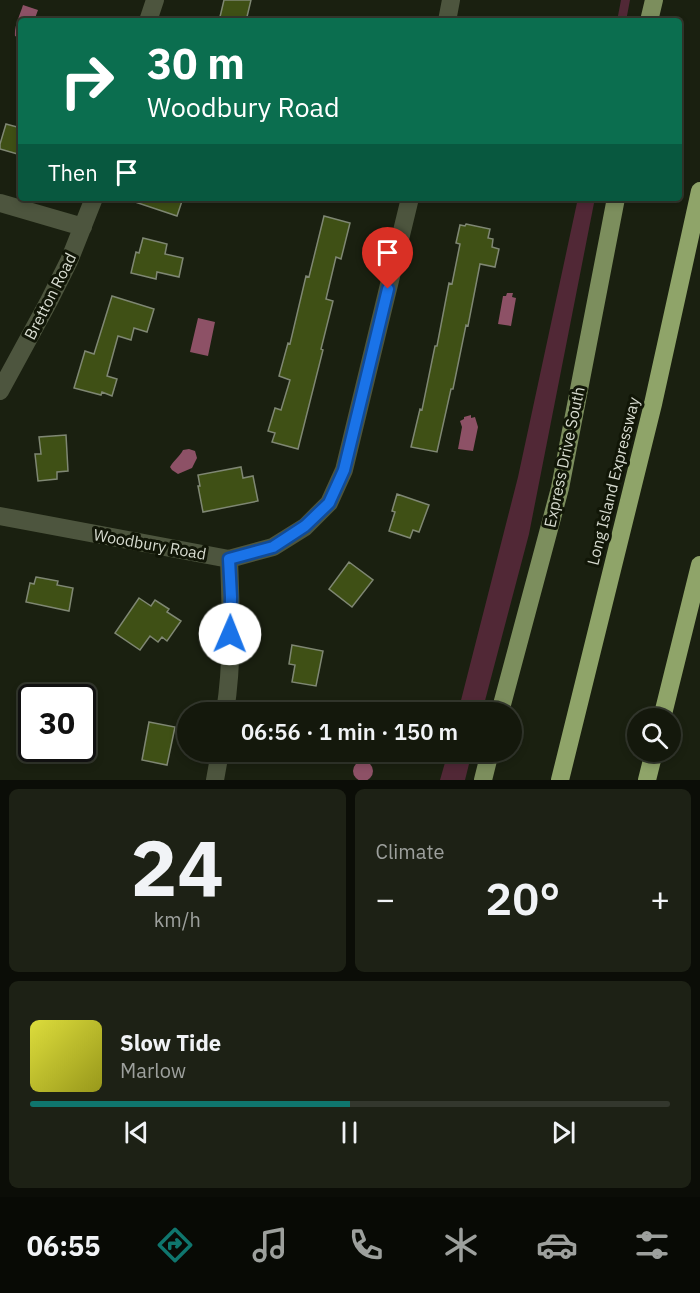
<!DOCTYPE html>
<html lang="en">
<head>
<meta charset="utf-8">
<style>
	:root { --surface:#14180c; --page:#1d2115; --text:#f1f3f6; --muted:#9da09d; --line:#33372d; --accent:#0f766e }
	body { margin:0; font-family:"IBM Plex Sans",sans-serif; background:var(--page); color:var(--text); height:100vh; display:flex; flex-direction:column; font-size:22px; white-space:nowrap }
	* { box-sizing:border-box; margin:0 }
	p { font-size:20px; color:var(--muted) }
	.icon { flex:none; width:33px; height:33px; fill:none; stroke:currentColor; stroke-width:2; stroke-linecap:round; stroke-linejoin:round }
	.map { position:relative; height:780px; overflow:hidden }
	.side { display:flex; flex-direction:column; gap:9px; padding:9px; background:#0b0d07; flex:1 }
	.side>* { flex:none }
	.guide { position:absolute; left:18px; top:18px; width:664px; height:183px; border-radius:6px; box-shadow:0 3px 9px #0003,0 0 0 2px var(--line); background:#0b6e4f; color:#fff; overflow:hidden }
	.fabs { position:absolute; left:627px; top:708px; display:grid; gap:12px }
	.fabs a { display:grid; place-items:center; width:54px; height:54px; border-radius:50%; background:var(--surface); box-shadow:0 3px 9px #0003,0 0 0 2px var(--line); font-size:30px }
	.speed { position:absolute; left:18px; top:684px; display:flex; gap:12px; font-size:30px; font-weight:700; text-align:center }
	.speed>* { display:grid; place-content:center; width:78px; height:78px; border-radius:50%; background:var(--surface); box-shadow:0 3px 9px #0003,0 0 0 2px var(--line); line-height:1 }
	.speed .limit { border:3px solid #111; border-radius:9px; background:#fff; color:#111 }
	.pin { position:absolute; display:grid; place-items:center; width:51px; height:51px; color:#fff; margin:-62px -26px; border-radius:50% 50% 50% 0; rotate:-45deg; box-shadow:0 0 6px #0007 }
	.pin .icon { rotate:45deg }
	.me { position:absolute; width:66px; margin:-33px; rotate:1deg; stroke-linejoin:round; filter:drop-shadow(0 0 4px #0008) }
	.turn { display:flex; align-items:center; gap:21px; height:126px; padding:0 30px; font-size:27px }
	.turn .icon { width:78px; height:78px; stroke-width:2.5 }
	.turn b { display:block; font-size:42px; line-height:51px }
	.then { display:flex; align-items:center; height:57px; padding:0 30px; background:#0003; gap:12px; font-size:22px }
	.big { font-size:45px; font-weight:600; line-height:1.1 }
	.side .card { flex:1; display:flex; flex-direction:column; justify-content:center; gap:9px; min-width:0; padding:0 21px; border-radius:9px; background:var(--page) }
	.side .dial { align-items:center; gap:0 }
	.dial b { font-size:78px; line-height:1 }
	.song { display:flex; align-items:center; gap:18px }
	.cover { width:72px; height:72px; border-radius:9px; background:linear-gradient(135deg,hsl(60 70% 55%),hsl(60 70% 35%)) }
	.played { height:6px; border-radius:3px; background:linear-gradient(90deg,var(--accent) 50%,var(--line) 50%) }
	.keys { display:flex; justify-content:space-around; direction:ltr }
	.heat { display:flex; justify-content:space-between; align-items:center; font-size:33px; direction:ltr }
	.side .tiles { flex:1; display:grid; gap:9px; grid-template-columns:1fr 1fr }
	.card:last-child { grid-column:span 2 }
	.trip { position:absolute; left:177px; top:702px; width:345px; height:60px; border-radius:30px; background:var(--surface); box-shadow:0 3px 9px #0003,0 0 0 2px var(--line); font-weight:600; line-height:60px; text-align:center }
	.menu { display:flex; height:96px; justify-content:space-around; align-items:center; background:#080a05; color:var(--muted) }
	.menu .icon { width:42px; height:42px }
	.menu .current { color:var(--accent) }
	.menu b { font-size:27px; color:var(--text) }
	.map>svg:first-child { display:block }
	.green { fill:#512836 }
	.water { fill:#8d5166 }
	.building { fill:#3f5015; stroke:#7f8773; stroke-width:1.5 }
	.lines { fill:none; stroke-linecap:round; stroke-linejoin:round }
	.minor { stroke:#4d553e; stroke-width:18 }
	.major { stroke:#7c8e5d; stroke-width:18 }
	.highway { stroke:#8fa469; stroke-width:18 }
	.route-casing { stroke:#114b97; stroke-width:15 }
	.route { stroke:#1a73e8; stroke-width:10 }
	.labels { text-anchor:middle; stroke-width:6; stroke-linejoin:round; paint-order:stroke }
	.street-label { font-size:16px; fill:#d7dbd0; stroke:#111607 }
</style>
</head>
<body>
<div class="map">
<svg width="700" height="780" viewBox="0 0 700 780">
	<rect width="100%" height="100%" fill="#1a2010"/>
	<path class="green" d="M621 0H630L626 21H617Z
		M578 198H595L529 534 482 712H458L518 477Z
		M448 752H472L465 780H440Z"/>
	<path class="water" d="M23 5 38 10 34 21H21V39L15 36C14 26 20 15 23 5Z
		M507 293H513L512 297 516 298 511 326 498 324 503 296H506Z
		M198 318 215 322 208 356 190 352Z
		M471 415V418L475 417 478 427 473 451 458 449 462 427 460 421 464 419V417Z
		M189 449 195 451 197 458 192 468 178 474 172 470 170 467C174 460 180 456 183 450Z
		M353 771a10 10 0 1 1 20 0a10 10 0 1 1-20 0Z"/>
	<path class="building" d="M224 0H251L246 21H219Z
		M6 124 21 128V155L0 149V144Z
		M132 198H183L177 216 132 201Z
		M324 216 350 223 341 259 336 257 326 299 333 301 321 349 323 350 298 449 272 442 275 433 268 431 275 408 281 410 290 380 279 376 288 343 290 344 306 276 309 277Z
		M466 224 490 229 488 238 493 239 492 247 499 249 495 267 480 264 468 326 466 325 453 389H451L437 452 411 447 420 409 422 410 435 346H437L449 283 452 284 460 244 456 243 460 225 465 226Z
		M143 238 167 244 165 254 183 258 179 277 157 272 156 279 131 273 136 252 139 253Z
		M112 296 154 309 147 332 134 328 131 340 118 336 107 376 117 379 112 396 102 392 101 395 74 388 85 351 94 354Z
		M66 435 68 471 57 472V479L38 481 35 454H41L39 437Z
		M241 467 243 478 253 476 258 501 203 512 198 486H200L198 475Z
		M397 494 429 505 419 532 413 530 410 538 389 531 395 512 392 511Z
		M349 562 373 580 352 607 329 589Z
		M36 577 58 581 57 585 73 588 69 611 26 602 30 583 34 584Z
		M139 598 151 606 155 600 169 609 167 612 181 621 167 641 162 637 158 642 150 636 140 650 115 633Z
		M292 645 323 651 316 686 292 682 295 665 289 664Z
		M149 722 175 727 167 765 142 760Z"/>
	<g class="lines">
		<path class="minor" d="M148 21 155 0
			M447 21 451 0
			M0 203 83 227
			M0 391 49 301 69 261 94 198
			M0 516 229 559 273 547 305 527 329 503 344 470 410 198
			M225 712C233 662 231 610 229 559
			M215 780 220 752"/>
		<path class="major" d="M649 21 654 0
			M500 712 560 488 616 198
			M483 780 490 752"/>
		<path class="highway" d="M662 718 700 565
			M560 780 653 404 700 191
			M647 780 654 752"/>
	</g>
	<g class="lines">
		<defs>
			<path id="route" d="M230 634 231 597 229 559 273 547 305 526 329 503 344 470 388 289"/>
		</defs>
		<use href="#route" class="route-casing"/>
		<use href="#route" class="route"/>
	</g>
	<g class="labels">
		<g class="street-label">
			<text transform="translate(50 296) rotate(-63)" y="6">Bretton Road</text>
			<text transform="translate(564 457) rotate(-78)" y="6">Express Drive South</text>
			<text transform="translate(613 481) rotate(-76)" y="6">Long Island Expressway</text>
			<text transform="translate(150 544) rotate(10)" y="6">Woodbury Road</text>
		</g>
	</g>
</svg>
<div class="fabs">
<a><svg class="icon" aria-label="search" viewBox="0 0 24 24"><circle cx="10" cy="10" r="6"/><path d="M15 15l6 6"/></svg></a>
</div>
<div class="speed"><div class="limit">30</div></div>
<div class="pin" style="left:388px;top:289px;background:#d93025"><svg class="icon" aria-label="arrive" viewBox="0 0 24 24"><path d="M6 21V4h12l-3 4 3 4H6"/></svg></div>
<svg class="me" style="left:230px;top:634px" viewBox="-20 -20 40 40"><circle r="19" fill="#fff"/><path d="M0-13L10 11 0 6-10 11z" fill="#1a73e8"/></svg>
<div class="trip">06:56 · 1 min · 150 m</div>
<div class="guide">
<div class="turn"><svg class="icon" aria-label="right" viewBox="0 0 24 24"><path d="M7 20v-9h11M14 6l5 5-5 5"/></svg><div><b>30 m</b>Woodbury Road</div></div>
<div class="then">Then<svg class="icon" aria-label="arrive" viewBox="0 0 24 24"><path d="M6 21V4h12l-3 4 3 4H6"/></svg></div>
</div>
</div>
<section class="side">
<div class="tiles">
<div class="card dial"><b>24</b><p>km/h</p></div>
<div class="card"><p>Climate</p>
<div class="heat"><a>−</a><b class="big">20°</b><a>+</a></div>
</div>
<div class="card">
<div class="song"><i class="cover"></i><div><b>Slow Tide</b><p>Marlow</p></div></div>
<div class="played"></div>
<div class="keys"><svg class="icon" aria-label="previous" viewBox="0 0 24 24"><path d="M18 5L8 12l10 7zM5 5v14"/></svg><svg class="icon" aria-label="pause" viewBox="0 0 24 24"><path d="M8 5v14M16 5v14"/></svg><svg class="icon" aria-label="next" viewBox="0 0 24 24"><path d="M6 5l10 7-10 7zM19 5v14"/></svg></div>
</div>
</div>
</section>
<nav class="menu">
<b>06:55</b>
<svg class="icon current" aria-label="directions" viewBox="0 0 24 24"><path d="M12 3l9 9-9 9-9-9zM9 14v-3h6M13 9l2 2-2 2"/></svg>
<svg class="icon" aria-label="music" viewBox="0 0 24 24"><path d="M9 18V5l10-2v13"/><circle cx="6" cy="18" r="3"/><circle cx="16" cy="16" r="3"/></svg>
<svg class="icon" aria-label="phone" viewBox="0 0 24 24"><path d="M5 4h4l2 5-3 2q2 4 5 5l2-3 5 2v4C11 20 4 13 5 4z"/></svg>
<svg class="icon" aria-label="climate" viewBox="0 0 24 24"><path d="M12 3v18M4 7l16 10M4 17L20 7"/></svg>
<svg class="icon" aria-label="car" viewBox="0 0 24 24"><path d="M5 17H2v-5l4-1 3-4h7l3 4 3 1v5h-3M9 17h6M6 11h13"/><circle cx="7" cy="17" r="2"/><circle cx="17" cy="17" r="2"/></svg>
<svg class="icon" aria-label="filters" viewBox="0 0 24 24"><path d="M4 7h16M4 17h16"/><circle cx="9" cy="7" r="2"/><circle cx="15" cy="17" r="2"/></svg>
</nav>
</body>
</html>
